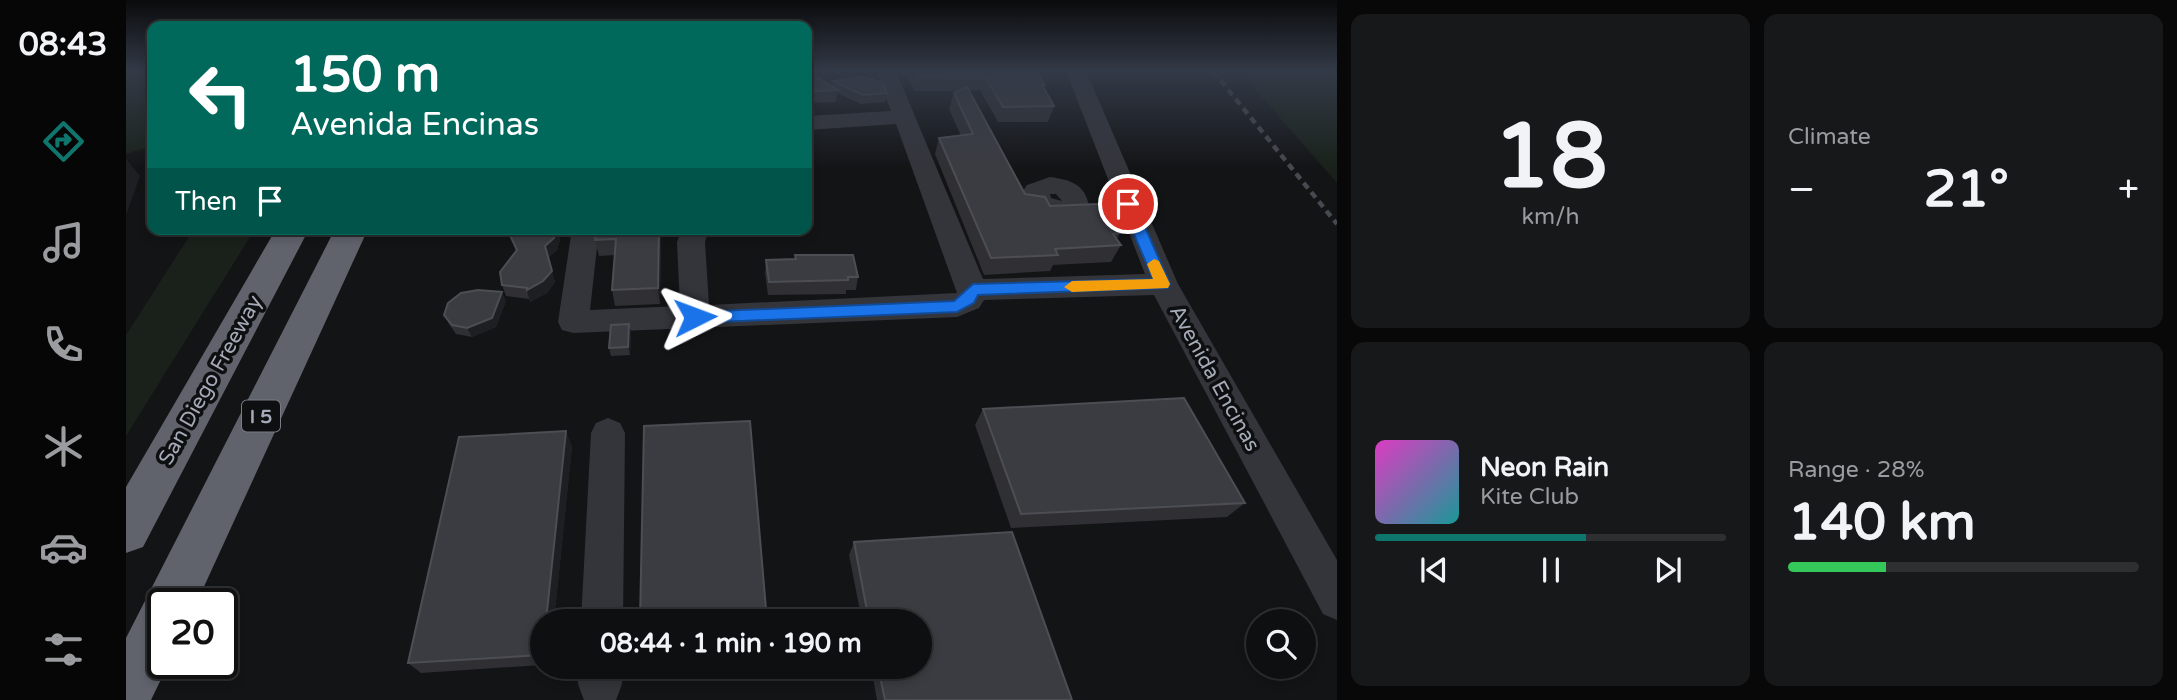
<!DOCTYPE html>
<html lang="en">
<head>
<meta charset="utf-8">
<style>
	:root { --surface:#0e0f10; --page:#171819; --text:#f1f3f6; --muted:#9b9c9f; --line:#2e2f30; --accent:#0f766e }
	body { margin:0; font-family:"Varela Round",sans-serif; background:var(--page); color:var(--text); height:100vh; display:flex; flex-direction:column; font-size:26px; white-space:nowrap }
	* { box-sizing:border-box; margin:0 }
	p { font-size:23px; color:var(--muted) }
	.icon { flex:none; width:38px; height:38px; fill:none; stroke:currentColor; stroke-width:2; stroke-linecap:round; stroke-linejoin:round }
	.map { position:relative; flex:1; overflow:hidden }
	.side { display:flex; flex-direction:column; gap:14px; padding:14px; background:#080809; width:840px }
	.side>* { flex:none }
	.top-card { position:absolute; left:21px; top:21px; width:665px; height:214px; border-radius:14px; box-shadow:0 4px 10px #0003,0 0 0 2px var(--line); background:#00695c; color:#fff; overflow:hidden }
	.fabs { position:absolute; left:1120px; top:609px; display:grid; gap:14px }
	.fabs a { display:grid; place-items:center; width:70px; height:70px; border-radius:50%; background:var(--surface); box-shadow:0 4px 10px #0003,0 0 0 2px var(--line); font-size:35px }
	.speed { position:absolute; left:21px; top:588px; display:flex; gap:14px; font-size:35px; font-weight:700; text-align:center }
	.speed>* { display:grid; place-content:center; width:91px; height:91px; border-radius:50%; background:var(--surface); box-shadow:0 4px 10px #0003,0 0 0 2px var(--line); line-height:1 }
	.speed .limit { border:4px solid #111; border-radius:10px; background:#fff; color:#111 }
	.pin { position:absolute; display:grid; place-items:center; width:60px; height:60px; color:#fff; margin:-30px; border:4px solid #fff; border-radius:50%; box-shadow:0 2px 7px #0007 }
	.me { position:absolute; width:77px; margin:-38px; rotate:87deg; stroke-linejoin:round; filter:drop-shadow(0 0 5px #0008) }
	.turn { display:flex; align-items:center; gap:24px; height:147px; padding:0 28px; font-size:32px }
	.turn .icon { width:91px; height:91px; stroke-width:2.5 }
	.turn b { display:block; font-size:49px; line-height:60px }
	.then { display:flex; align-items:center; height:66px; padding:0 28px; background:#0003; gap:14px; font-size:26px }
	.big { font-size:52px; font-weight:800; line-height:1.1 }
	.side .card { flex:1; display:flex; flex-direction:column; justify-content:center; gap:10px; min-width:0; padding:0 24px; border-radius:14px; background:var(--page) }
	.side .dial { align-items:center; gap:0 }
	.dial b { font-size:91px; line-height:1 }
	.song { display:flex; align-items:center; gap:21px }
	.cover { width:84px; height:84px; border-radius:10px; background:linear-gradient(135deg,hsl(310 70% 55%),hsl(180 70% 35%)) }
	.played { height:7px; border-radius:4px; background:linear-gradient(90deg,var(--accent) 60%,var(--line) 60%) }
	.keys { display:flex; justify-content:space-around; direction:ltr }
	.heat { display:flex; justify-content:space-between; align-items:center; font-size:38px; direction:ltr }
	.charge { height:10px; border-radius:5px; background:linear-gradient(90deg,#34c759 28%,var(--line) 0) }
	.side .tiles { flex:1; display:grid; gap:14px; grid-template-columns:repeat(2,1fr) }
	.trip { position:absolute; left:404px; top:609px; width:402px; height:70px; border-radius:35px; background:var(--surface); box-shadow:0 4px 10px #0003,0 0 0 2px var(--line); font-weight:800; line-height:70px; text-align:center }
	main { display:flex; flex:1; min-height:0 }
	.tabs { display:flex; flex-direction:column; width:126px; justify-content:space-around; align-items:center; background:#060606; color:var(--muted) }
	.tabs .icon { width:49px; height:49px }
	.tabs .selected { color:var(--accent) }
	.tabs b { font-size:32px; color:var(--text) }
	.map>svg:first-child { display:block }
	.green { fill:#19211a }
	.lines { fill:none; stroke-linecap:round; stroke-linejoin:round }
	.minor { fill:#34353b; fill-rule:evenodd }
	.highway { fill:#60636c; fill-rule:evenodd }
	.rail { stroke:#474950; stroke-width:4.5; stroke-dasharray:7 5; stroke-linecap:butt }
	.wall { fill:#2f2f34 }
	.shaded-wall { fill:#1e1f22 }
	.building { fill:#3b3c42; stroke:#4c4e54; stroke-width:2 }
	.route { fill:#1a73e8; stroke:#114b97; stroke-width:2 }
	.slow { fill:#f59e0b }
	.labels { text-anchor:middle; stroke-width:7; stroke-linejoin:round; paint-order:stroke }
	.shield { fill:#0e0f10; stroke:#777c85; stroke-width:2 }
	.shield-label { font-size:19px; font-weight:bold; fill:#a4aab7 }
	.street-label { font-size:21px; fill:#a4aab7; stroke:#0e0f10 }
</style>
</head>
<body>
<main>
<nav class="tabs">
<b>08:43</b>
<svg class="icon selected" aria-label="directions" viewBox="0 0 24 24"><path d="M12 3l9 9-9 9-9-9zM9 14v-3h6M13 9l2 2-2 2"/></svg>
<svg class="icon" aria-label="music" viewBox="0 0 24 24"><path d="M9 18V5l10-2v13"/><circle cx="6" cy="18" r="3"/><circle cx="16" cy="16" r="3"/></svg>
<svg class="icon" aria-label="phone" viewBox="0 0 24 24"><path d="M5 4h4l2 5-3 2q2 4 5 5l2-3 5 2v4C11 20 4 13 5 4z"/></svg>
<svg class="icon" aria-label="climate" viewBox="0 0 24 24"><path d="M12 3v18M4 7l16 10M4 17L20 7"/></svg>
<svg class="icon" aria-label="car" viewBox="0 0 24 24"><path d="M5 17H2v-5l4-1 3-4h7l3 4 3 1v5h-3M9 17h6M6 11h13"/><circle cx="7" cy="17" r="2"/><circle cx="17" cy="17" r="2"/></svg>
<svg class="icon" aria-label="filters" viewBox="0 0 24 24"><path d="M4 7h16M4 17h16"/><circle cx="9" cy="7" r="2"/><circle cx="15" cy="17" r="2"/></svg>
</nav>
<div class="map">
<svg width="1211" height="700" viewBox="0 0 1211 700">
	<rect width="100%" height="100%" fill="#131416"/>
	<path class="green" d="M0 71H26V146L0 154Z
		M1113 71H1211V183Z
		M68 229H129L0 436V335Z"/>
	<g class="lines">
		<path class="minor" d="M750 71H770L857 279 1019 274 940 71H960L1052 284 1211 560V620L1197 614 1028 295 858 300 853 308 831 317 447 333 436 330 432 322 446 229H473L464 310 554 306 551 242 556 229H583L579 242 583 305 831 293 770 124 681 130V116L765 111Z
			M924 177C945 180 959 184 963 206L959 212 933 218 905 209 897 191 901 185ZM924 194H930L936 201 925 198Z
			M482 418 494 423 499 433 497 621H455L465 433 470 423Z
			M452 667H496V684L490 700H458L452 684Z"/>
		<path class="highway" d="M150 229H183L17 547 0 553V487Z
			M209 229H242L70 604H37V663H43L25 700H0V638Z"/>
		<path class="rail" d="M1087 71 1211 224"/>
	</g>
	<path class="wall" d="M681 71H692L689 75 706 87 707 81 761 93 759 102 735 104 711 93 710 102 681 103Z
		M779 71H910L919 85 918 88 928 106 922 122H872L854 90 843 91 899 194 924 206 994 233 991 239 995 245 985 262 927 265 924 271 858 275 809 154 813 138 835 136 823 109 828 93 832 91H788Z
		M385 229H431L434 240 431 250 422 258 429 282 421 293 404 302 403 299 380 296 376 285 390 251 383 233Z
		M535 229 534 304 489 306 486 290 489 255 473 256 469 240Z
		M669 255 732 277 730 290H720V294L642 295 639 273 640 260 669 259Z
		M380 301 370 327 346 337 330 334 323 324 318 315Z
		M505 333 504 355 485 356 483 348Z
		M857 409 1119 503 1101 517 885 528 849 425Z
		M446 446 428 621H416V665L295 673 282 663Z
		M728 542 946 700H751L745 667H794V621H736L723 555Z"/>
	<path class="shaded-wall" d="M686 71H692L684 84 685 73Z
		M0 159 14 176 0 215Z
		M430 229 434 240 431 250 422 258 419 246Z
		M533 229H535L534 304 532 288Z
		M426 271 429 282 421 293 404 302 401 290Z
		M376 292 380 301 370 327 346 337 341 328Z
		M503 324 505 333 504 355 502 347Z
		M440 431 446 446 428 621H420Z"/>
	<path class="building" d="M681 71H686L685 73 712 90 681 92Z
		M789 71H910L919 85H916L928 106 877 107 858 75 791 76Z
		M735 77 756 82 761 93 737 95 707 81Z
		M841 87 899 194 919 197 924 206 972 204 994 233 987 234 995 245 929 249 932 255 865 258 813 138 847 134 828 93Z
		M385 229H430L428 238 419 246 426 271 417 281 401 290V288L376 285 374 272 391 250 383 233Z
		M471 229H533L532 288 486 290 490 239 469 240Z
		M669 255H727L732 277H722V280L643 282 640 260 670 259Z
		M352 290 376 292 366 318 341 328 326 325 318 315 322 303 335 293Z
		M503 324 502 347 483 348 485 325Z
		M1058 398 1119 503 895 514 857 409Z
		M624 421 641 621H514L518 426Z
		M440 431 420 621H416V655L282 663 333 437Z
		M886 532 946 700H759L752 667H794V621H743L728 542Z"/>
	<linearGradient id="sky" x2="0" y2="1"><stop stop-color="#0a0b0c"/><stop offset="0.42" stop-color="#333a47"/><stop offset="1" stop-color="#333a47" stop-opacity="0"/></linearGradient>
	<rect width="1211" height="169" fill="url(#sky)"/>
	<path class="route" d="M1002 199 1009 204 1044 284 1042 288 852 295 848 303 831 312 569 323 562 317 569 312 828 301 847 284 1027 279 995 204Z"/>
	<path class="slow" d="M1028 259 1033 261 1044 284 1042 288 946 292 938 287 946 281 1027 279 1021 264Z"/>
	<g class="labels">
		<rect class="shield" x="116" y="400.5" width="38" height="31" rx="5"/>
		<g class="shield-label">
			<text x="135" y="423">I 5</text>
		</g>
		<g class="street-label">
			<text transform="translate(1089 378) rotate(61)" y="7">Avenida Encinas</text>
			<text transform="translate(84 380) rotate(-61)" y="7">San Diego Freeway</text>
		</g>
	</g>
</svg>
<div class="fabs">
<a><svg class="icon" aria-label="search" viewBox="0 0 24 24"><circle cx="10" cy="10" r="6"/><path d="M15 15l6 6"/></svg></a>
</div>
<div class="speed"><div class="limit">20</div></div>
<div class="pin" style="left:1002px;top:204px;background:#d93025"><svg class="icon" aria-label="arrive" viewBox="0 0 24 24"><path d="M6 21V4h12l-3 4 3 4H6"/></svg></div>
<svg class="me" style="left:569px;top:317px" viewBox="-20 -20 40 40"><path d="M0-17L14 15 0 8-14 15z" fill="#1a73e8" stroke="#fff" stroke-width="4"/></svg>
<div class="trip">08:44 · 1 min · 190 m</div>
<div class="top-card">
<div class="turn"><svg class="icon" aria-label="left" viewBox="0 0 24 24"><path d="M17 20v-9H6M10 6l-5 5 5 5"/></svg><div><b>150 m</b>Avenida Encinas</div></div>
<div class="then">Then<svg class="icon" aria-label="arrive" viewBox="0 0 24 24"><path d="M6 21V4h12l-3 4 3 4H6"/></svg></div>
</div>
</div>
<section class="side">
<div class="tiles">
<div class="card dial"><b>18</b><p>km/h</p></div>
<div class="card"><p>Climate</p>
<div class="heat"><a>−</a><b class="big">21°</b><a>+</a></div>
</div>
<div class="card">
<div class="song"><i class="cover"></i><div><b>Neon Rain</b><p>Kite Club</p></div></div>
<div class="played"></div>
<div class="keys"><svg class="icon" aria-label="previous" viewBox="0 0 24 24"><path d="M18 5L8 12l10 7zM5 5v14"/></svg><svg class="icon" aria-label="pause" viewBox="0 0 24 24"><path d="M8 5v14M16 5v14"/></svg><svg class="icon" aria-label="next" viewBox="0 0 24 24"><path d="M6 5l10 7-10 7zM19 5v14"/></svg></div>
</div>
<div class="card"><p>Range · 28%</p><b class="big">140 km</b><div class="charge"></div></div>
</div>
</section>
</main>
</body>
</html>
